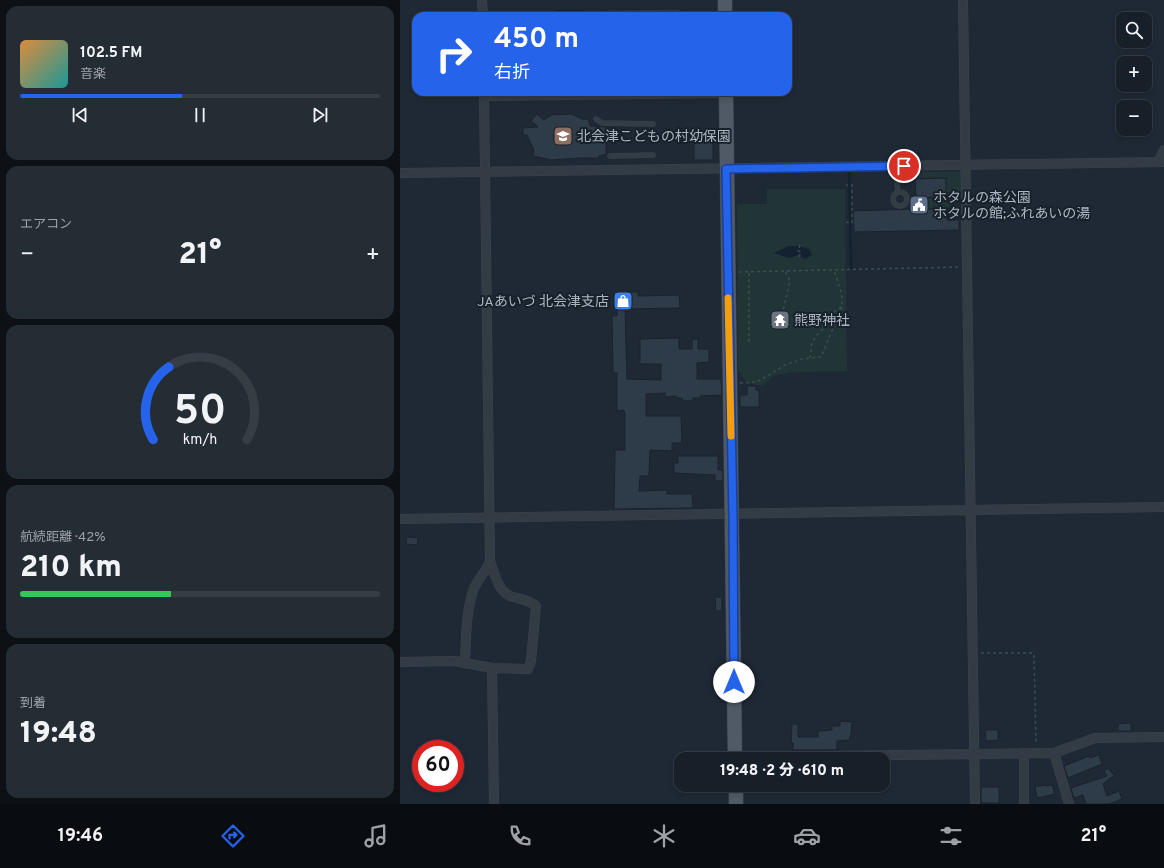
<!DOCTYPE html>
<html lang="ja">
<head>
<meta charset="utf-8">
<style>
	:root { --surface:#171f28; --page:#242c34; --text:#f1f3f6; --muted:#9ea2a8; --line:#363d45; --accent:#2563eb }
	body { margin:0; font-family:Overpass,"Noto Sans JP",sans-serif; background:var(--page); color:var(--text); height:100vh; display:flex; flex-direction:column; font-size:15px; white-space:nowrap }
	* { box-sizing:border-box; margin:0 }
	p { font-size:13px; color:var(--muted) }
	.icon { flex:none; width:22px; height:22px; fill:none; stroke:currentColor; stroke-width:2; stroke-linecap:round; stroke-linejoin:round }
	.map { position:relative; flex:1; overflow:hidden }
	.sheet { display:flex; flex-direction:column; gap:6px; padding:6px; background:#0d1116; width:400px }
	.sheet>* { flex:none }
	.banner { position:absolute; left:12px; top:12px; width:380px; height:84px; border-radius:12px; box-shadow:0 2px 6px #0003,0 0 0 1px var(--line); background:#2563eb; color:#fff; overflow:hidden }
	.controls { position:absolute; left:716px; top:12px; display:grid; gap:8px }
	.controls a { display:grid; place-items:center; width:36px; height:36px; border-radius:8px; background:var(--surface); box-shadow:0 2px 6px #0003,0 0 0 1px var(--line); font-size:20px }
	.speed { position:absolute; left:12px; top:740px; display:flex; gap:8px; font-size:20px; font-weight:700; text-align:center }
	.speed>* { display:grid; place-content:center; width:52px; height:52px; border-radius:50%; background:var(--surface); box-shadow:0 2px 6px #0003,0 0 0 1px var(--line); line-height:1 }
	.speed .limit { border:6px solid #d22; background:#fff; color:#111 }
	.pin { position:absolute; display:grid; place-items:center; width:34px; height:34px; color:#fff; margin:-17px; border:2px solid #fff; border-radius:50%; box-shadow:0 1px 4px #0007 }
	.me { position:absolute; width:44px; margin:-22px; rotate:0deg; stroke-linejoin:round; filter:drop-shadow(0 0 3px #0008) }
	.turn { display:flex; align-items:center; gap:14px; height:84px; padding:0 16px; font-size:18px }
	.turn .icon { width:52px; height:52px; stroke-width:2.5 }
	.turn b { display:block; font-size:28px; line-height:34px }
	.big { font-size:30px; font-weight:800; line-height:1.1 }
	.sheet .widget { flex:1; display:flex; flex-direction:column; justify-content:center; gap:6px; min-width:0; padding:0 14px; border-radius:12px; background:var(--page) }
	.sheet .dial { align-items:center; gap:0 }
	.dial svg { height:104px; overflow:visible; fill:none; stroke:var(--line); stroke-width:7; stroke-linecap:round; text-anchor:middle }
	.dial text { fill:var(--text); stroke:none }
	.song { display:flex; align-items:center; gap:12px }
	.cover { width:48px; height:48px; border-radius:6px; background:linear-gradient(135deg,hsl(30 70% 55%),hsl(180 70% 35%)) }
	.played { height:4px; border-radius:2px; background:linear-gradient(90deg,var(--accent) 45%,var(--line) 45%) }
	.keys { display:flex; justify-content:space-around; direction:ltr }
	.heat { display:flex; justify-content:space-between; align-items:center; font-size:22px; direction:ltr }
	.charge { height:6px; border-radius:3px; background:linear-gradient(90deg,#34c759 42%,var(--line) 0) }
	.trip { position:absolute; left:274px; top:752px; width:216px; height:40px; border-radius:12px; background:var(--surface); box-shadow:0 2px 6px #0003,0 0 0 1px var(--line); font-weight:800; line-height:40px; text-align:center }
	.menu { display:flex; height:64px; justify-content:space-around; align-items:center; background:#090c10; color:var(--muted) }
	.menu .icon { width:28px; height:28px }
	.menu .active { color:var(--accent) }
	.menu b { font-size:18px; color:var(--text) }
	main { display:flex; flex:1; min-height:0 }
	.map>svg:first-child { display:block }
	.green { fill:#213436 }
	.water { fill:#142131 }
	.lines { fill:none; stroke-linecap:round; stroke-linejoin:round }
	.stream { stroke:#142131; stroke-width:2.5 }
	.building { fill:#2e3b49; stroke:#1a222c }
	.service-casing { stroke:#3c444f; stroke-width:5.5 }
	.minor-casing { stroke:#3c444f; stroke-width:10 }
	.primary-casing { stroke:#3c444f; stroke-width:15 }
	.path { stroke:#3a4e4e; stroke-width:1.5; stroke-dasharray:3 3; stroke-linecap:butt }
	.service { stroke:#333b45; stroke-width:4.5 }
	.minor { stroke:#333b45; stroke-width:9 }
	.primary { stroke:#505a66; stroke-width:14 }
	.route-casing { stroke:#184099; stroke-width:10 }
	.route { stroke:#2563eb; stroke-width:7 }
	.slow { stroke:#f59e0b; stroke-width:7 }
	.labels { text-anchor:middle; stroke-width:4; stroke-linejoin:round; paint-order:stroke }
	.poi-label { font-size:14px; fill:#acb6c3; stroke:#18202a; text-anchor:start }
</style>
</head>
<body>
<main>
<section class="sheet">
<div class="widget">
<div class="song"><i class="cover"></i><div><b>102.5 FM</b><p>音楽</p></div></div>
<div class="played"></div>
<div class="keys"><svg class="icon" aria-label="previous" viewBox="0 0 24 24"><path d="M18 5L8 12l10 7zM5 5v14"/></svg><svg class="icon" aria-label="pause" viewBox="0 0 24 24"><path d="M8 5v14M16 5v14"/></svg><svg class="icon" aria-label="next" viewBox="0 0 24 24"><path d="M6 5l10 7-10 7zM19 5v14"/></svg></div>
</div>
<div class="widget"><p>エアコン</p>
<div class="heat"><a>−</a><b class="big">21°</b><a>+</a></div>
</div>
<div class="widget dial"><svg viewBox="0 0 100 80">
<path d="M14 69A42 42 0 1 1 86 69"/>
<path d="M14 69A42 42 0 0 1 26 13" stroke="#2563eb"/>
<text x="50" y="56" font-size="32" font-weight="700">50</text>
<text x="50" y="72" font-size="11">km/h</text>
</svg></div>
<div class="widget"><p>航続距離 · 42%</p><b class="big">210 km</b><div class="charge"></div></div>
<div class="widget"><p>到着</p><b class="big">19:48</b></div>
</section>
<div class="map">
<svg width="764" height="804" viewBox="0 0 764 804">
	<rect width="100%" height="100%" fill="#1f2935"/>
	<path class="green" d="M515 172H562L564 192 547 209H522V198L546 197V179H515Z
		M367 189H445L447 371 393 372 373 376 363 386 347 383 341 375V372H338L337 204H367Z"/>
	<path class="water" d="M155 10H184V16H155Z
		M388 246H398L409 249 412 255 405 259 398 255 389 258 374 253Z"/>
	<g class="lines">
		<path class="stream" d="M449 171 451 268"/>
	</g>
	<path class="building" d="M280 9V16H207V10Z
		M137 114 144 120 152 115 172 114 182 119H188L190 126 206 127V154L199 156V158H179L151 160 133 156 134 150 127 135H123V128L138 127 131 121Z
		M294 142H313V160H294Z
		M546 178V197L516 198 515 179Z
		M514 209H547V220H559V230L454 232 453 211Z
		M226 290 227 292H238V296L279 295 280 308 225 309 227 379 261 380V364H240V339L279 338V349H292V339H298V349H309V362L297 363V379H321L322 395 300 396V398H293V401H283L282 398H277L276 396 265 397V393L246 394V416H281L282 443H272V451L250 450 249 476H240L239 491 267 490V494H292L293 508 214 509 215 450H225V415L224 410 217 411V373H213L212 316H217V291Z
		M375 313 389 317 386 326 372 323Z
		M347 386H356V390H359V407H340V395H347Z
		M278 456H318V470H323V481H315V475L274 473V463H278Z
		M7 537 18 538 17 545 6 544Z
		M315 597H322V611H316Z
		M440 721 452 722 451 734 449 740 437 741V750H393V743H391L392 724H398V737H418V731L432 730V726H440Z
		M731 723V731H718V724Z
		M585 730H598V740L586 741Z
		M699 755 702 764 668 778 664 766 689 756 690 758Z
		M708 768 713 774H716L703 784 707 796 719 791 722 799 709 804H686L683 795 674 798 671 788 707 776 704 771Z
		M645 785 646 786 652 785 655 794 637 798 635 787Z
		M581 787H599V803H581Z"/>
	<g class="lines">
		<defs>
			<path id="service" d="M196 119 202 123 253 124
				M210 156 253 155
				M497 182 498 192
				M493 199a7 7 0 1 1 14 0a7 7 0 1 1-14 0Z"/>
			<path id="minor" d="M82 0 83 16
				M563 0 575 804
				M84 96 326 93
				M758 162 764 150
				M0 173 764 162
				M0 519 764 507
				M0 662 54 661 92 668 128 669 131 661 136 606C128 599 119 599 110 596 98 591 94 572 90 561
				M65 662C66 639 66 613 73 591 76 580 86 573 90 561L84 92
				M92 668 94 804
				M624 753V804
				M654 753 669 804
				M335 757 654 753 695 738 764 737"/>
			<path id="primary" d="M325 0V16
				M326 92 335 759
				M336 785V804"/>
		</defs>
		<use href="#service" class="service-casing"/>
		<use href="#minor" class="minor-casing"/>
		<use href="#primary" class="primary-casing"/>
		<path class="path" d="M446 222 452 223V185H446
			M399 257 401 252 398 251 400 245
			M339 272 560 267
			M382 315 390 281 385 271
			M349 342V273
			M410 358 412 343 416 336 423 329 427 317 441 307
			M340 383 357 382 385 365 402 359 421 357 442 307V295L434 270
			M581 653H633L634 656 636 745"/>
		<use href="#service" class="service"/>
		<use href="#minor" class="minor"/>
		<use href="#primary" class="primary"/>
	</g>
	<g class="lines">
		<defs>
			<path id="route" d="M334 682 333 515 326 169 504 166"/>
		</defs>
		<use href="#route" class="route-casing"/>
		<use href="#route" class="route"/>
		<path class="slow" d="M328 298 331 436"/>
	</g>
	<defs>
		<symbol id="school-square" viewBox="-11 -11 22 22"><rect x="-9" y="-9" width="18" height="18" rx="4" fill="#8d6e63" stroke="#18202a"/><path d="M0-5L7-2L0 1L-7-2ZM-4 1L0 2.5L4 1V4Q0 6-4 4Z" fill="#fff"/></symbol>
		<symbol id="civic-square" viewBox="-11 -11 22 22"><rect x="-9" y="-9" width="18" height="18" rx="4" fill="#5c6f8a" stroke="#18202a"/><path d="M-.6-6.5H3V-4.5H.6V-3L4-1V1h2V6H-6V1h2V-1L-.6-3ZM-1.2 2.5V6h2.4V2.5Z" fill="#fff"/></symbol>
		<symbol id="shop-square" viewBox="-11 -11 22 22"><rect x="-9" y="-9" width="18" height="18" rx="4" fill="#3f7fe0" stroke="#18202a"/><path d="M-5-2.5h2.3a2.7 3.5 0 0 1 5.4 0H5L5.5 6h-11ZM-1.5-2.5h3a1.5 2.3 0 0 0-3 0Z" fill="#fff"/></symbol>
		<symbol id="temple-square" viewBox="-11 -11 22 22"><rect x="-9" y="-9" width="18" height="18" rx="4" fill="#6b7280" stroke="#18202a"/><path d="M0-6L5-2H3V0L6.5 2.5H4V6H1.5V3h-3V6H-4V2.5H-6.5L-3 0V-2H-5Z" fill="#fff"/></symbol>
	</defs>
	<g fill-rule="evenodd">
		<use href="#school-square" x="152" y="125" width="22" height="22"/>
		<use href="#civic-square" x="508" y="194" width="22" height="22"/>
		<use href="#shop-square" x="212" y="290" width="22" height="22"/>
		<use href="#temple-square" x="369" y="309" width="22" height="22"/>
	</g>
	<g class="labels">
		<g class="poi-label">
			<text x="177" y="141">北会津こどもの村幼保園</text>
			<text x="533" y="202">ホタルの森公園<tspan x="533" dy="16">ホタルの館;ふれあいの湯</tspan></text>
			<text x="209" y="306" text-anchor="end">JAあいづ 北会津支店</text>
			<text x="394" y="325">熊野神社</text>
		</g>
	</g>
</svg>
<div class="controls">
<a><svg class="icon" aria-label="search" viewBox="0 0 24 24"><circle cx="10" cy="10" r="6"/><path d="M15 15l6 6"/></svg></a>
<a>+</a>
<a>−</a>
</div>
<div class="speed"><div class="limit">60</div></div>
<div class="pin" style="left:504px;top:166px;background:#d93025"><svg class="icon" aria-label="arrive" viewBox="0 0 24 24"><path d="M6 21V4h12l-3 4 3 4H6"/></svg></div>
<svg class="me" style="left:334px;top:682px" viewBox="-20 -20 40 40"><circle r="19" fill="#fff"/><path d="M0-13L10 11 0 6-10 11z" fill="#2563eb"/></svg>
<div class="trip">19:48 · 2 分 · 610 m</div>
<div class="banner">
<div class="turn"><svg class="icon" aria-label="right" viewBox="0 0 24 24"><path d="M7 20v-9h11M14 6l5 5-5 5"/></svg><div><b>450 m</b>右折</div></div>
</div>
</div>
</main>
<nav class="menu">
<b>19:46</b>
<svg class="icon active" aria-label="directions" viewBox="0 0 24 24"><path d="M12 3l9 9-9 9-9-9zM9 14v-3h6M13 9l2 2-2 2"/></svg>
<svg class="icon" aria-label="music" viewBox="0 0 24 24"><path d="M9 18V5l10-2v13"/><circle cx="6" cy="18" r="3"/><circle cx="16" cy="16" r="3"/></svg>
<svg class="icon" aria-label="phone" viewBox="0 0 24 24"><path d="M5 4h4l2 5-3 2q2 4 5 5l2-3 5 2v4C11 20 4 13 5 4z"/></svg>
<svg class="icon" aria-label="climate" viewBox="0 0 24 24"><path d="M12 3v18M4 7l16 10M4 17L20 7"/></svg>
<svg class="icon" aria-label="car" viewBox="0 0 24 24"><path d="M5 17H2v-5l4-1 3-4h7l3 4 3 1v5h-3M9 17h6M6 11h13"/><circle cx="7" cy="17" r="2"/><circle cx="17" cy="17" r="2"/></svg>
<svg class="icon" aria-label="filters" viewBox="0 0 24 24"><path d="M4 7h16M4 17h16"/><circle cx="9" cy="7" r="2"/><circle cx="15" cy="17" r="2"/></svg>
<b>21°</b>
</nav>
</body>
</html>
